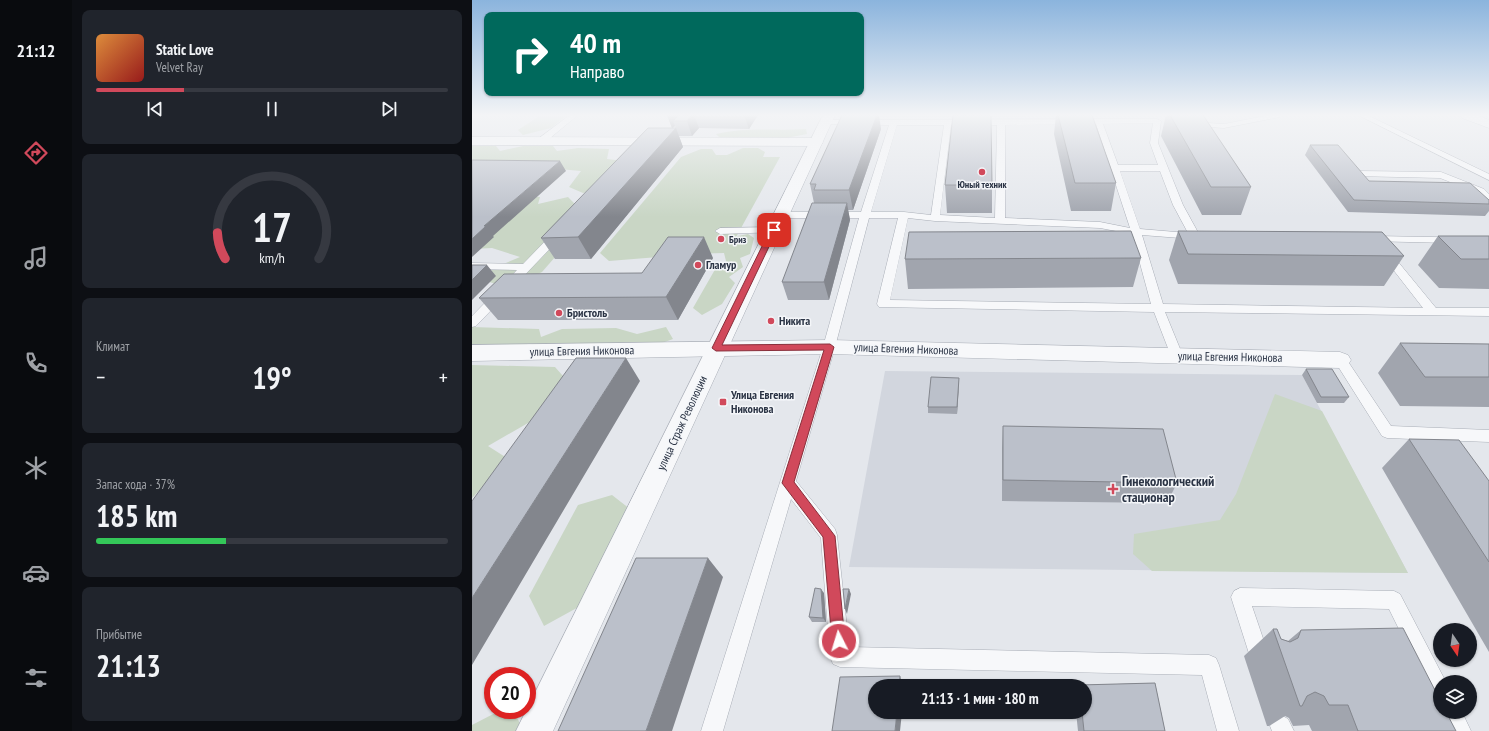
<!DOCTYPE html>
<html lang="ru">
<head>
<meta charset="utf-8">
<style>
	:root { --surface:#171b24; --page:#20242c; --text:#f1f3f6; --muted:#9ea1a6; --line:#363941; --accent:#d1495b }
	body { margin:0; font-family:"PT Sans Narrow",sans-serif; background:var(--page); color:var(--text); height:100vh; display:flex; flex-direction:column; font-size:15px; white-space:nowrap }
	* { box-sizing:border-box; margin:0 }
	p { font-size:13px; color:var(--muted) }
	.icon { flex:none; width:22px; height:22px; fill:none; stroke:currentColor; stroke-width:2; stroke-linecap:round; stroke-linejoin:round }
	.map { position:relative; flex:1; overflow:hidden }
	.sheet { display:flex; flex-direction:column; gap:10px; padding:10px; background:#0d0f14; width:400px }
	.sheet>* { flex:none }
	.hud { position:absolute; left:12px; top:12px; width:380px; height:84px; border-radius:8px; box-shadow:0 1px 3px #0004; background:#00695c; color:#fff; overflow:hidden }
	.needle { width:26px; rotate:167deg }
	.fabs { position:absolute; left:961px; top:623px; display:grid; gap:8px }
	.fabs a { display:grid; place-items:center; width:44px; height:44px; border-radius:50%; background:var(--surface); box-shadow:0 1px 3px #0004; font-size:20px }
	.speed { position:absolute; left:12px; top:667px; display:flex; gap:8px; font-size:20px; font-weight:700; text-align:center }
	.speed>* { display:grid; place-content:center; width:52px; height:52px; border-radius:50%; background:var(--surface); box-shadow:0 1px 3px #0004; line-height:1 }
	.speed .limit { border:6px solid #d22; background:#fff; color:#111 }
	.pin { position:absolute; display:grid; place-items:center; width:34px; height:34px; color:#fff; margin:-17px; border-radius:8px; box-shadow:0 2px 6px #0006 }
	.me { position:absolute; width:44px; margin:-22px; rotate:355deg; stroke-linejoin:round; filter:drop-shadow(0 0 3px #0008) }
	.turn { display:flex; align-items:center; gap:14px; height:84px; padding:0 20px; font-size:18px }
	.turn .icon { width:52px; height:52px; stroke-width:2.5 }
	.turn b { display:block; font-size:28px; line-height:34px }
	.big { font-size:30px; font-weight:600; line-height:1.1 }
	.sheet .card { flex:1; display:flex; flex-direction:column; justify-content:center; gap:6px; min-width:0; padding:0 14px; border-radius:8px; background:var(--page) }
	.sheet .dial { align-items:center; gap:0 }
	.dial svg { height:104px; overflow:visible; fill:none; stroke:var(--line); stroke-width:7; stroke-linecap:round; text-anchor:middle }
	.dial text { fill:var(--text); stroke:none }
	.song { display:flex; align-items:center; gap:12px }
	.cover { width:48px; height:48px; border-radius:6px; background:linear-gradient(135deg,hsl(30 70% 55%),hsl(0 70% 35%)) }
	.played { height:4px; border-radius:2px; background:linear-gradient(90deg,var(--accent) 25%,var(--line) 25%) }
	.keys { display:flex; justify-content:space-around; direction:ltr }
	.heat { display:flex; justify-content:space-between; align-items:center; font-size:22px; direction:ltr }
	.charge { height:6px; border-radius:3px; background:linear-gradient(90deg,#34c759 37%,var(--line) 0) }
	.trip { position:absolute; left:396px; top:679px; width:224px; height:40px; border-radius:20px; background:var(--surface); box-shadow:0 1px 3px #0004; font-weight:600; line-height:40px; text-align:center }
	main { display:flex; flex:1; min-height:0 }
	.tabs { display:flex; flex-direction:column; width:72px; justify-content:space-around; align-items:center; background:#090b0e; color:var(--muted) }
	.tabs .icon { width:28px; height:28px }
	.tabs .selected { color:var(--accent) }
	.tabs b { font-size:18px; color:var(--text) }
	.map>svg:first-child { display:block }
	.built { fill:#d2d6de }
	.green { fill:#c9d6c5 }
	.lines { fill:none; stroke-linecap:round; stroke-linejoin:round }
	.service-casing { stroke:#a9aeb7; stroke-width:1 }
	.minor-casing { stroke:#a9aeb7; stroke-width:1 }
	.tertiary-casing { stroke:#a9aeb7; stroke-width:1 }
	.service { fill:#f7f8fa; fill-rule:evenodd }
	.minor { fill:#f7f8fa; fill-rule:evenodd }
	.tertiary { fill:#f7f8fa; fill-rule:evenodd }
	.wall { fill:#a1a5ae }
	.shaded-wall { fill:#83868d }
	.building { fill:#bbc0ca; stroke:#83868d }
	.route { fill:#d1495b; stroke:#882f3b }
	.poi-dot { fill:#d1495b; stroke:#f4f6f9; stroke-width:1.5 }
	.labels { text-anchor:middle; stroke-width:3; stroke-linejoin:round; paint-order:stroke }
	.far-poi-label { font-size:10px; font-weight:bold; fill:#2b3445; stroke:#f4f6f9 }
	.poi-label { font-size:12px; font-weight:bold; fill:#2b3445; stroke:#f4f6f9; text-anchor:start }
	.street-label { font-size:12px; fill:#2b3445; stroke:#f4f6f9 }
	.near-poi-label { font-size:14px; font-weight:bold; fill:#2b3445; stroke:#f4f6f9; text-anchor:start }
</style>
</head>
<body>
<main>
<nav class="tabs">
<b>21:12</b>
<svg class="icon selected" aria-label="directions" viewBox="0 0 24 24"><path d="M12 3l9 9-9 9-9-9zM9 14v-3h6M13 9l2 2-2 2"/></svg>
<svg class="icon" aria-label="music" viewBox="0 0 24 24"><path d="M9 18V5l10-2v13"/><circle cx="6" cy="18" r="3"/><circle cx="16" cy="16" r="3"/></svg>
<svg class="icon" aria-label="phone" viewBox="0 0 24 24"><path d="M5 4h4l2 5-3 2q2 4 5 5l2-3 5 2v4C11 20 4 13 5 4z"/></svg>
<svg class="icon" aria-label="climate" viewBox="0 0 24 24"><path d="M12 3v18M4 7l16 10M4 17L20 7"/></svg>
<svg class="icon" aria-label="car" viewBox="0 0 24 24"><path d="M5 17H2v-5l4-1 3-4h7l3 4 3 1v5h-3M9 17h6M6 11h13"/><circle cx="7" cy="17" r="2"/><circle cx="17" cy="17" r="2"/></svg>
<svg class="icon" aria-label="filters" viewBox="0 0 24 24"><path d="M4 7h16M4 17h16"/><circle cx="9" cy="7" r="2"/><circle cx="15" cy="17" r="2"/></svg>
</nav>
<section class="sheet">
<div class="card">
<div class="song"><i class="cover"></i><div><b>Static Love</b><p>Velvet Ray</p></div></div>
<div class="played"></div>
<div class="keys"><svg class="icon" aria-label="previous" viewBox="0 0 24 24"><path d="M18 5L8 12l10 7zM5 5v14"/></svg><svg class="icon" aria-label="pause" viewBox="0 0 24 24"><path d="M8 5v14M16 5v14"/></svg><svg class="icon" aria-label="next" viewBox="0 0 24 24"><path d="M6 5l10 7-10 7zM19 5v14"/></svg></div>
</div>
<div class="card dial"><svg viewBox="0 0 100 80">
<path d="M14 69A42 42 0 1 1 86 69"/>
<path d="M14 69A42 42 0 0 1 8 49" stroke="#d1495b"/>
<text x="50" y="56" font-size="32" font-weight="700">17</text>
<text x="50" y="72" font-size="11">km/h</text>
</svg></div>
<div class="card"><p>Климат</p>
<div class="heat"><a>−</a><b class="big">19°</b><a>+</a></div>
</div>
<div class="card"><p>Запас хода · 37%</p><b class="big">185 km</b><div class="charge"></div></div>
<div class="card"><p>Прибытие</p><b class="big">21:13</b></div>
</section>
<div class="map">
<svg width="1017" height="731" viewBox="0 0 1017 731">
	<rect width="100%" height="100%" fill="#e4e7ec"/>
	<path class="built" d="M386 115H552L553 117 385 116Z
		M413 371 830 375 936 573 377 567Z"/>
	<path class="green" d="M69 115H95L79 128 51 135 46 130Z
		M334 129 335 134 309 139 248 138 244 134C274 127 304 131 334 129Z
		M0 146H24L28 151 51 146H81L85 151 106 148 137 149 135 159 160 162 140 188 111 193 97 187 109 171 87 169H0Z
		M271 148H286L293 152 291 157H308L263 239 266 236 276 234 282 238 278 254 268 258 271 267 257 277 263 283 250 304 230 315 221 308 245 266 254 261 252 253 216 254 211 255 137 261 128 253 209 157 229 149H240L244 155H255Z
		M0 190 68 197 66 204 96 197 103 204 126 208 70 272 48 282 28 285 10 280 22 268 48 257 20 248 0 249Z
		M0 327 67 329 69 337 90 329 144 328 165 334 194 327 201 339 171 350 155 343 136 351 76 350 57 344 40 350 0 351Z
		M0 365 83 367 99 385 70 415 16 446 38 460 0 498Z
		M803 394 850 411 936 573 680 571 661 554 662 534 748 520 764 494Z
		M140 495 158 509 112 604 72 626 57 596 106 505Z
		M29 710H42L51 731H0V725Z"/>
	<g class="lines">
		<defs>
			<path id="service" d="M98 115H106L72 143H66V139Z
				M798 115H812L808 117 752 128 721 126 717 124 721 122 752 124Z
				M886 115H895L1017 174V180Z
				M685 119 689 121 686 143 711 205 728 236 727 238 721 239 670 235 691 304 951 308 909 254 914 251 918 252 964 308H1017V316L693 312 711 356 710 359 705 361 700 359 699 356 682 312 407 307 405 304 426 218H397L363 347 324 481 363 529 365 535 377 647 737 655 744 658 747 665 767 731H745L730 675 368 667 361 664 358 657 349 538 319 499 251 731H229L351 347 387 218H309L304 215 309 212H389L417 125 354 124H351V120ZM681 123 678 143 686 165H646L631 124ZM624 124 658 228 628 222 533 218V125ZM425 125H472L459 215 432 212H399ZM479 125H525L523 218 468 215ZM648 171H688L701 205 716 233 668 229ZM436 218 463 221 628 228 660 234 679 304 418 300Z
				M886 171 969 172 1012 189 1017 194V202L1014 201 1006 193 968 178 883 176 882 174 883 172Z
				M302 227 306 228 307 230 306 232 248 234 243 231 248 228Z
				M87 230 91 231 92 233 91 235 4 326 0 327V316L45 270 0 269V263L51 264 83 231Z
				M901 236 1017 238V244L897 241 896 239Z
				M868 355 873 357 919 426 1017 430V442L915 438 910 436 862 360 863 357Z
				M768 588 922 591 928 594 974 682H968V701L961 698 917 609 780 606 797 656 794 663 787 666 780 663 759 597 762 591Z
				M969 712H990L999 731H977Z
				M809 715 816 719 822 731H800L798 726 802 719Z"/>
			<path id="minor" d="M988 115H1005L1017 120V128L990 118Z
				M0 137 344 138 349 139 351 142 349 145 344 146 0 145Z
				M357 340 868 352 876 355 879 360 876 365 868 368 357 354 0 361V345Z"/>
			<path id="tertiary" d="M351 115H363L81 731H44Z"/>
		</defs>
		<use href="#service" class="service-casing"/>
		<use href="#minor" class="minor-casing"/>
		<use href="#tertiary" class="tertiary-casing"/>
		<use href="#service" class="service"/>
		<use href="#minor" class="minor"/>
		<use href="#tertiary" class="tertiary"/>
	</g>
	<path class="wall" d="M195 115H286L277 129 227 128 220 136H207L203 126 201 128H204L211 147 119 259H83L69 238 200 128Z
		M584 115H620L644 183 639 211H599L582 134Z
		M694 115H731L779 187 769 215H730L689 136Z
		M409 129 381 210H376L378 220 357 300H316L310 282 342 203 338 184Z
		M838 145 897 181 1017 200V211L1013 216 876 212 833 155Z
		M473 185H520V213H475Z
		M706 231 932 256 912 286 706 284 697 260Z
		M966 236H1017V289L967 288 946 265Z
		M241 258 206 320H26L7 298 170 273Z
		M669 258 661 287 436 289 433 259Z
		M928 343 1017 344V407L928 406 906 373Z
		M834 369 877 397 872 403H845L830 375Z
		M487 378 485 414 456 413V407Z
		M531 426 705 483 695 503 530 501V448Z
		M937 439 1017 481V652L910 468Z
		M352 593 354 622H340L337 617Z
		M801 629 809 639 816 641 829 630 984 731H840L837 725 821 726 817 718 813 716 797 726H795L772 656Z
		M683 683 693 731H606L604 712H613V686H606L607 685Z"/>
	<path class="shaded-wall" d="M195 115H214L201 121 203 126 200 128Z
		M220 115H222L227 128 220 136 215 121Z
		M272 115H286L277 129Z
		M405 115H407L409 129 381 210 377 190Z
		M204 128 211 147 119 259 106 237Z
		M88 161 94 171 21 236 22 237 0 257V239L12 226Z
		M375 203 378 220 357 300 352 282Z
		M232 237 241 258 206 320 194 297Z
		M15 265 24 276 0 300V280Z
		M154 358 168 381 0 665V598Z
		M487 378V384L485 414V407Z
		M236 558 251 577 200 731H174Z
		M349 589 352 593 354 622 351 618Z
		M377 589 379 594 375 614 373 609Z
		M428 676 431 686H427Z
		M425 712H430L428 731H423Z"/>
	<path class="building" d="M207 115H220L215 121H201Z
		M370 115H405L377 190H342L344 184H338Z
		M481 115H519L520 185H473Z
		M586 115H620L644 183H603Z
		M698 115H731L779 187H739Z
		M176 128H204L106 237 69 238Z
		M838 145H866L897 181 998 183 1017 200V204L882 200Z
		M0 160 88 161 12 226H14L0 239Z
		M340 203H375L352 282H310Z
		M659 231 669 258 433 259 437 232Z
		M706 231 910 232 932 256 716 254Z
		M966 236H1017V259H989Z
		M196 237H232L194 297 7 298 32 274 170 273Z
		M0 265H15L0 280Z
		M928 343 1017 344V377H953Z
		M104 358H154L0 598V501Z
		M834 369H860L877 397H849Z
		M459 377 487 378 485 407H456Z
		M531 426 691 429 705 483 531 480Z
		M937 439 987 440 1017 481V562Z
		M164 558H236L174 731H86Z
		M343 588 349 589 351 618 337 617Z
		M371 589H377L373 609Z
		M931 628 968 700V712H974L984 731H886L876 705H857L852 696 843 692 835 696 830 706H828L801 629H805L809 639 818 642 826 638 829 630Z
		M428 676 427 686H403V712H425L423 731H360L368 677Z
		M683 683 693 731H612L610 712H613V686H607V685Z"/>
	<linearGradient id="sky" x2="0" y2="1"><stop stop-color="#8bb4dd"/><stop offset="0.53" stop-color="#f3f4f6"/><stop offset="1" stop-color="#f3f4f6" stop-opacity="0"/></linearGradient>
	<rect width="1017" height="217" fill="url(#sky)"/>
	<path class="route" d="M302 228 305 230 250 345 358 344 362 347 322 482 363 536 373 641 371 646 367 648 362 646 360 641 351 537 310 483 352 350 244 351 240 348 298 230Z"/>
	<g class="poi-dot">
		<circle cx="510" cy="172" r="4"/>
		<circle cx="249" cy="239" r="4"/>
		<circle cx="226" cy="265" r="4"/>
		<circle cx="87" cy="313" r="4"/>
		<circle cx="299" cy="321" r="4"/>
		<rect x="247" y="398" width="8" height="8" rx="2"/>
		<path d="M639 483h4v4h4v4h-4v4h-4v-4h-4v-4h4z"/>
	</g>
	<g class="labels">
		<g class="far-poi-label">
			<text x="510" y="188">Юный техник</text>
			<text x="257" y="243" text-anchor="start">Бриз</text>
		</g>
		<g class="poi-label">
			<text x="234" y="269">Гламур</text>
			<text x="95" y="317">Бристоль</text>
			<text x="307" y="325">Никита</text>
			<text x="259" y="399">Улица Евгения<tspan x="259" dy="14">Никонова</tspan></text>
		</g>
		<g class="street-label">
			<text transform="translate(434 349) rotate(2)" y="4">улица Евгения Никонова</text>
			<text transform="translate(110 351) rotate(-1)" y="4">улица Евгения Никонова</text>
			<text transform="translate(758 357) rotate(1)" y="4">улица Евгения Никонова</text>
			<text transform="translate(210 423) rotate(-65)" y="4">улица Страж Революции</text>
		</g>
		<g class="near-poi-label">
			<text x="650" y="486">Гинекологический<tspan x="650" dy="16">стационар</tspan></text>
		</g>
	</g>
</svg>
<div class="fabs">
<a><svg class="needle" viewBox="-14 -14 28 28"><path d="M0-13l5 13h-10z" fill="#e53935"/><path d="M0 13l5-13h-10z" fill="#9ea1a6"/></svg></a>
<a><svg class="icon" aria-label="layers" viewBox="0 0 24 24"><path d="M12 4l9 5-9 5-9-5zM3 14l9 5 9-5"/></svg></a>
</div>
<div class="speed"><div class="limit">20</div></div>
<div class="pin" style="left:302px;top:230px;background:#d93025"><svg class="icon" aria-label="arrive" viewBox="0 0 24 24"><path d="M6 21V4h12l-3 4 3 4H6"/></svg></div>
<svg class="me" style="left:367px;top:641px" viewBox="-20 -20 40 40"><circle r="17" fill="#d1495b" stroke="#fff" stroke-width="3"/><path d="M0-11L8 9 0 5-8 9z" fill="#fff"/></svg>
<div class="trip">21:13 · 1 мин · 180 m</div>
<div class="hud">
<div class="turn"><svg class="icon" aria-label="right" viewBox="0 0 24 24"><path d="M7 20v-9h11M14 6l5 5-5 5"/></svg><div><b>40 m</b>Направо</div></div>
</div>
</div>
</main>
</body>
</html>
